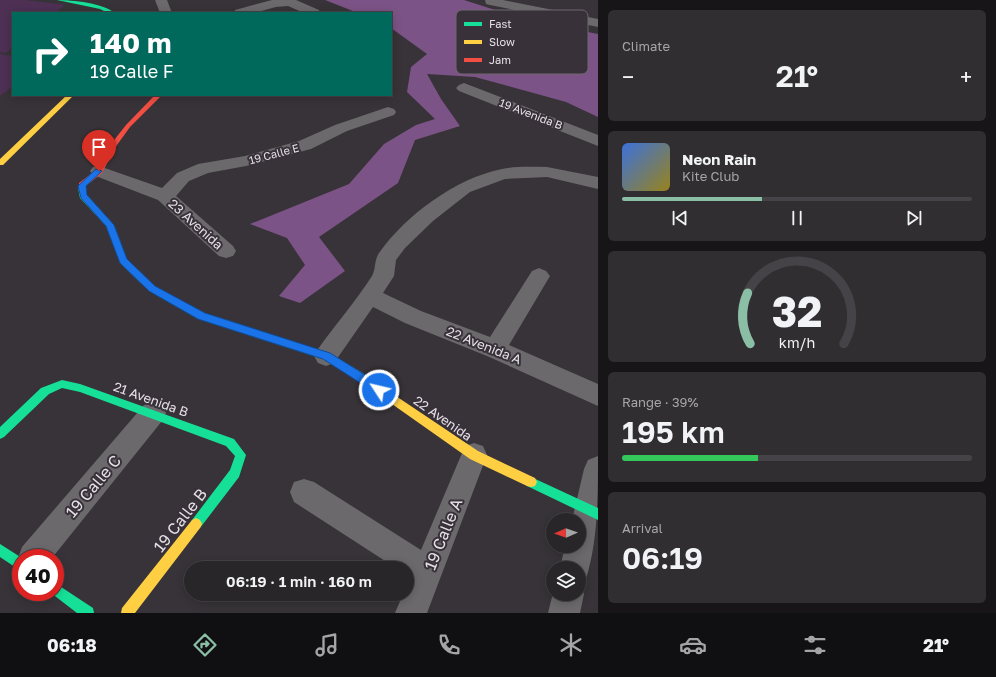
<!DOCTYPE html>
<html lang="en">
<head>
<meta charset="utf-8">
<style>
	:root { --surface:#29262a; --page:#312e32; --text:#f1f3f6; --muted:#a5a5a8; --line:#454347; --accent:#8abfa5 }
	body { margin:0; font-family:"Golos Text",sans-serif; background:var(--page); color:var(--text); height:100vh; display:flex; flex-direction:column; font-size:15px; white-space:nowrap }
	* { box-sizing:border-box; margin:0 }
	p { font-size:13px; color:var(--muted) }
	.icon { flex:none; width:22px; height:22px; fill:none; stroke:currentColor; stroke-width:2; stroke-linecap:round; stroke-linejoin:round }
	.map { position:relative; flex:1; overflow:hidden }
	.sheet { display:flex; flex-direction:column; gap:10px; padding:10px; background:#171517; width:398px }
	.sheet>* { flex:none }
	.top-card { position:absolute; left:12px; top:12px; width:380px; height:84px; border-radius:0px; box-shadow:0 2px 10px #0003,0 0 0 1px var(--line); background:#00695c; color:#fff; overflow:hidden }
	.needle { width:26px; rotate:268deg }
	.buttons { position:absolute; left:546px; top:513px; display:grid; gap:8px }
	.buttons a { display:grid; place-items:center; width:40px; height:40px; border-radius:50%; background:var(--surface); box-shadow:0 2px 10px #0003,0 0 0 1px var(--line); font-size:20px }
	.speed { position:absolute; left:12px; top:549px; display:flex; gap:8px; font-size:20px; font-weight:700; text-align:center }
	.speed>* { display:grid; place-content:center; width:52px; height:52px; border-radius:50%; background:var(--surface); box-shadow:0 2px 10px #0003,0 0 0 1px var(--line); line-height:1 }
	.speed .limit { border:6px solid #d22; background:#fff; color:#111 }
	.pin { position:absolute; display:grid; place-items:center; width:34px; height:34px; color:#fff; margin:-41px -17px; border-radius:50% 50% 50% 0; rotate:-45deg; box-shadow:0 0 4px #0007 }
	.pin .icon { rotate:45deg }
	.me { position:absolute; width:44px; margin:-22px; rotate:305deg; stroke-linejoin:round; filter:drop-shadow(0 0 3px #0008) }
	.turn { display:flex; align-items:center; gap:14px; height:84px; padding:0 12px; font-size:18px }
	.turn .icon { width:52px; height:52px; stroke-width:2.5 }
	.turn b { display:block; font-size:28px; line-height:34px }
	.big { font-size:30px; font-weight:600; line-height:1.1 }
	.sheet .card { flex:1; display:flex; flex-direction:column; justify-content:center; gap:6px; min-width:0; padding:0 14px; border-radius:6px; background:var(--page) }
	.sheet .dial { align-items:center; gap:0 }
	.dial svg { height:104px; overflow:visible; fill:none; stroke:var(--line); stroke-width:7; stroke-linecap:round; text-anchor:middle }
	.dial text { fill:var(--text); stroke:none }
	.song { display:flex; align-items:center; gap:12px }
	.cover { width:48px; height:48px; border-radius:6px; background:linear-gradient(135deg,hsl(220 70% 55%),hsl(50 70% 35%)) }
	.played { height:4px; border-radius:2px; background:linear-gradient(90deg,var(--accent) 40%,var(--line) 40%) }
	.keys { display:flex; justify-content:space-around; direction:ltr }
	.heat { display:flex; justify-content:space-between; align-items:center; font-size:22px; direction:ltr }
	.charge { height:6px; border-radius:3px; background:linear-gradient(90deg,#34c759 39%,var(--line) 0) }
	.trip { position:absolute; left:184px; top:561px; width:230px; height:40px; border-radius:20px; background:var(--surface); box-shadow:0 2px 10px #0003,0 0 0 1px var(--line); font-weight:600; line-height:40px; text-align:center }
	.dock { display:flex; height:64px; justify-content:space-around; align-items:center; background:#100f11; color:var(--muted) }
	.dock .icon { width:28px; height:28px }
	.dock .on { color:var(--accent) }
	.dock b { font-size:18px; color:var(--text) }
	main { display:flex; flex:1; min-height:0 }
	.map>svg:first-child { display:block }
	.green { fill:#4d3054 }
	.forest { fill:#7c5386 }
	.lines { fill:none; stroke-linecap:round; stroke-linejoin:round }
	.street { fill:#6b696b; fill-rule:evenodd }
	.fast { fill:#16e098; fill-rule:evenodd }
	.slow { fill:#ffcf43; fill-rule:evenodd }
	.jam { fill:#f24e42; fill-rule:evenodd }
	.route { fill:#1a73e8; stroke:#114b97 }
	.labels { text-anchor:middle; stroke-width:4; stroke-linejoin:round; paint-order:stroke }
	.far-street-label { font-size:11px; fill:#e5e0e6; stroke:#38313a }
	.street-label { font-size:13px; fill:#e5e0e6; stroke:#38313a }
	.near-street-label { font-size:16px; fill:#e5e0e6; stroke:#38313a }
	.key { fill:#38313a; stroke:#6c666e; stroke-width:1 }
	.key-label { font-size:11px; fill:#e5e0e6 }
</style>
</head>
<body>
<main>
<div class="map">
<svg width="598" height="613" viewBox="0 0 598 613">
	<rect width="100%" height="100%" fill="#373338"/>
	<path class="green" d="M0 0H25L65 5 55 13H13V47L6 53 0 52Z
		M0 54 13 56V86L0 96Z"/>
	<path class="forest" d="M325 0H464L526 20 598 34V117L566 102 475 77 427 74 441 99 460 126 415 140 398 183 319 237 345 271 300 303 279 296 305 265 287 238 250 224 349 184 384 144 416 125 435 119 407 92 411 67 427 54 391 28V13H358Z"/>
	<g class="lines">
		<path class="street" d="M155 0H167L172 13H160Z
			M272 0H296L319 10 320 13H304L288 6 276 7 254 13H234L235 10Z
			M485 0H503L598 19V27L490 5 486 4Z
			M464 83 598 135V146L459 91 456 88 459 85Z
			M388 107 394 109 396 112 394 115 347 131 311 149 246 166 208 173 189 181 176 196 233 246 236 251 233 256 226 258 219 256 158 200 93 175 90 171 93 167 99 166 162 188 177 173 198 164 245 156 299 141 335 125Z
			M547 167 598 177V189L547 177 505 179 470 192 433 221 405 248 396 260 394 276 383 293 421 311 490 337 532 271 539 268 546 271 550 276 509 345 598 384V406L487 356 405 323 373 307 334 363 326 366 318 363 314 356 318 349C335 325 356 301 372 276 376 269 374 260 379 253 406 215 456 178 502 169 516 166 532 167 547 167Z
			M153 402 162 405 166 413 162 421 52 558H21V565L18 558 22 547 144 405Z
			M474 443 483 446 487 455 427 613H395L403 594H407V584L410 577 407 575V568H396L294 502 290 492 294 482 304 479 314 482 421 550 465 446Z
			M598 456C598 497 598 540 586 579L579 581V568H560L565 546H579V520H572L584 469 588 460Z
			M579 583 584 594 580 613H548L553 593 579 594Z"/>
		<path class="fast" d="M57 0C73 0 102 3 115 13H108L100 9Z
			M79 186H85L87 195 114 225 127 260 155 287 204 313 329 353 373 379 374 382 373 385 369 386 365 385 323 359 198 319 149 291 120 263 106 226 80 198 78 188Z
			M62 380 80 384 234 439 246 455 239 477 200 528 196 530 192 528 190 524 192 520 230 470 235 456 226 446 80 392 62 388 49 394 4 437 0 439V427L41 388Z
			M531 477 598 508V520L527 486 525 482 527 478Z
			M0 544 22 558 21 571 0 557Z
			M55 583 93 608 94 613H77L51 593 50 592H55Z"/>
		<path class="slow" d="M67 95H74L3 165H0V159Z
			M369 378 478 451 535 478 537 482 535 486 531 487 527 486 470 459 365 385 364 382 365 379Z
			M196 518 200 520 202 524 200 528 135 613H121L122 608 192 520Z"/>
		<path class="jam" d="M155 95H162L130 127 117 145 102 173 86 186 85 190H79V183L96 170 111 144 126 125Z"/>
	</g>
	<path class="route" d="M96 169 102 171 86 186 87 195 114 225 127 259 155 286 205 313 330 353 383 386 384 390 383 393H376L323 359 198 319 149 291 120 263 106 226 81 198 78 186Z"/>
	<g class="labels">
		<g class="far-street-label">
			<text transform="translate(531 114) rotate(21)" y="4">19 Avenida B</text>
			<text transform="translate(274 154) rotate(-15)" y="4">19 Calle E</text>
		</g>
		<g class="street-label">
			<text transform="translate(196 224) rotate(42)" y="5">23 Avenida</text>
			<text transform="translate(484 345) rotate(22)" y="5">22 Avenida A</text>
			<text transform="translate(151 399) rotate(20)" y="5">21 Avenida B</text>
			<text transform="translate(443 418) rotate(35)" y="5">22 Avenida</text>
		</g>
		<g class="near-street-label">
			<text transform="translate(93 486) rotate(-50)" y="6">19 Calle C</text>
			<text transform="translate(180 520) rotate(-52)" y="6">19 Calle B</text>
			<text transform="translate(443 534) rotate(-68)" y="6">19 Calle A</text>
		</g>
	</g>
	<rect x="456" y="10" width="132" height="64" rx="6" class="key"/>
	<rect x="464" y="22" width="18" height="4" fill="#16e098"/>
	<rect x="464" y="40" width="18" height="4" fill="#ffcf43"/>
	<rect x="464" y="58" width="18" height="4" fill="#f24e42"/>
	<g class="key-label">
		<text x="489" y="28">Fast</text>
		<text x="489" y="46">Slow</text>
		<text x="489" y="64">Jam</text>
	</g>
</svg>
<div class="buttons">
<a><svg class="needle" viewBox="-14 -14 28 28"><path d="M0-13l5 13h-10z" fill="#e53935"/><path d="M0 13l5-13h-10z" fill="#a5a5a8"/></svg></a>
<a><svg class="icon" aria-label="layers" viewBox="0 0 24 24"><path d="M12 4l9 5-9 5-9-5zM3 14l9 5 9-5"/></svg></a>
</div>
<div class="speed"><div class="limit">40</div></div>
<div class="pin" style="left:99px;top:171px;background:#d93025"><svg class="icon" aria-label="arrive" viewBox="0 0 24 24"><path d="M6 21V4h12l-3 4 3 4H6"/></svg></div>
<svg class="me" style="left:379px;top:390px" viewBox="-20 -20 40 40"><circle r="17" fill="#1a73e8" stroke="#fff" stroke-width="3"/><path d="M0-11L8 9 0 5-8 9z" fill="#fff"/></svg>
<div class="trip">06:19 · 1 min · 160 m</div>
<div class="top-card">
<div class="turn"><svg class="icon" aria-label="right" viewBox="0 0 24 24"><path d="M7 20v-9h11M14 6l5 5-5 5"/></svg><div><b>140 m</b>19 Calle F</div></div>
</div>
</div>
<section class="sheet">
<div class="card"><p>Climate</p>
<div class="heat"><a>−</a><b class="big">21°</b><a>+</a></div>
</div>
<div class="card">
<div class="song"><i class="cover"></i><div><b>Neon Rain</b><p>Kite Club</p></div></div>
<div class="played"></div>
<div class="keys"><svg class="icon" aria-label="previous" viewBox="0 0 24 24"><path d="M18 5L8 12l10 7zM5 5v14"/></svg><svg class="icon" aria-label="pause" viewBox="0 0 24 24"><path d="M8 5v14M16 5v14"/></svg><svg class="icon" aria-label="next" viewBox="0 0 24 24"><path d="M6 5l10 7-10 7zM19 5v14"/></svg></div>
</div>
<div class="card dial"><svg viewBox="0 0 100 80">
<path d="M14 69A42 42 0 1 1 86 69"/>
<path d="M14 69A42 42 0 0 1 12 30" stroke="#8abfa5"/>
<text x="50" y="56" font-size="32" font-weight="700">32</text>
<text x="50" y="72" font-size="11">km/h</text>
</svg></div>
<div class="card"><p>Range · 39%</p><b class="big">195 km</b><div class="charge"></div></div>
<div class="card"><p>Arrival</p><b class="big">06:19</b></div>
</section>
</main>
<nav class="dock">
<b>06:18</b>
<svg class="icon on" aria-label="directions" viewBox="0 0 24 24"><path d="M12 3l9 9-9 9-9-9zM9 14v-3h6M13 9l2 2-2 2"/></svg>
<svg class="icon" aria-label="music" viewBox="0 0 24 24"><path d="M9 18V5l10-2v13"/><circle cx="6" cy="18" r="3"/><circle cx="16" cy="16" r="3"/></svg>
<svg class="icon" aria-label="phone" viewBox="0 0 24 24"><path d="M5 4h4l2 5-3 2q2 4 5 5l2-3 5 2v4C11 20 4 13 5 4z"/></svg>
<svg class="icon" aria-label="climate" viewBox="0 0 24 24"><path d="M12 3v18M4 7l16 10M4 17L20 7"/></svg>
<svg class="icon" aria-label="car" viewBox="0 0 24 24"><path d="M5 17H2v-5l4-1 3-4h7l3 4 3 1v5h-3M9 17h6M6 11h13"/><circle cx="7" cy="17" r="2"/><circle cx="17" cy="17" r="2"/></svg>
<svg class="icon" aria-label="filters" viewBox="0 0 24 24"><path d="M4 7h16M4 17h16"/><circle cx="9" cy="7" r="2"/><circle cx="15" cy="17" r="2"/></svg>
<b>21°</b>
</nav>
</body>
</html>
